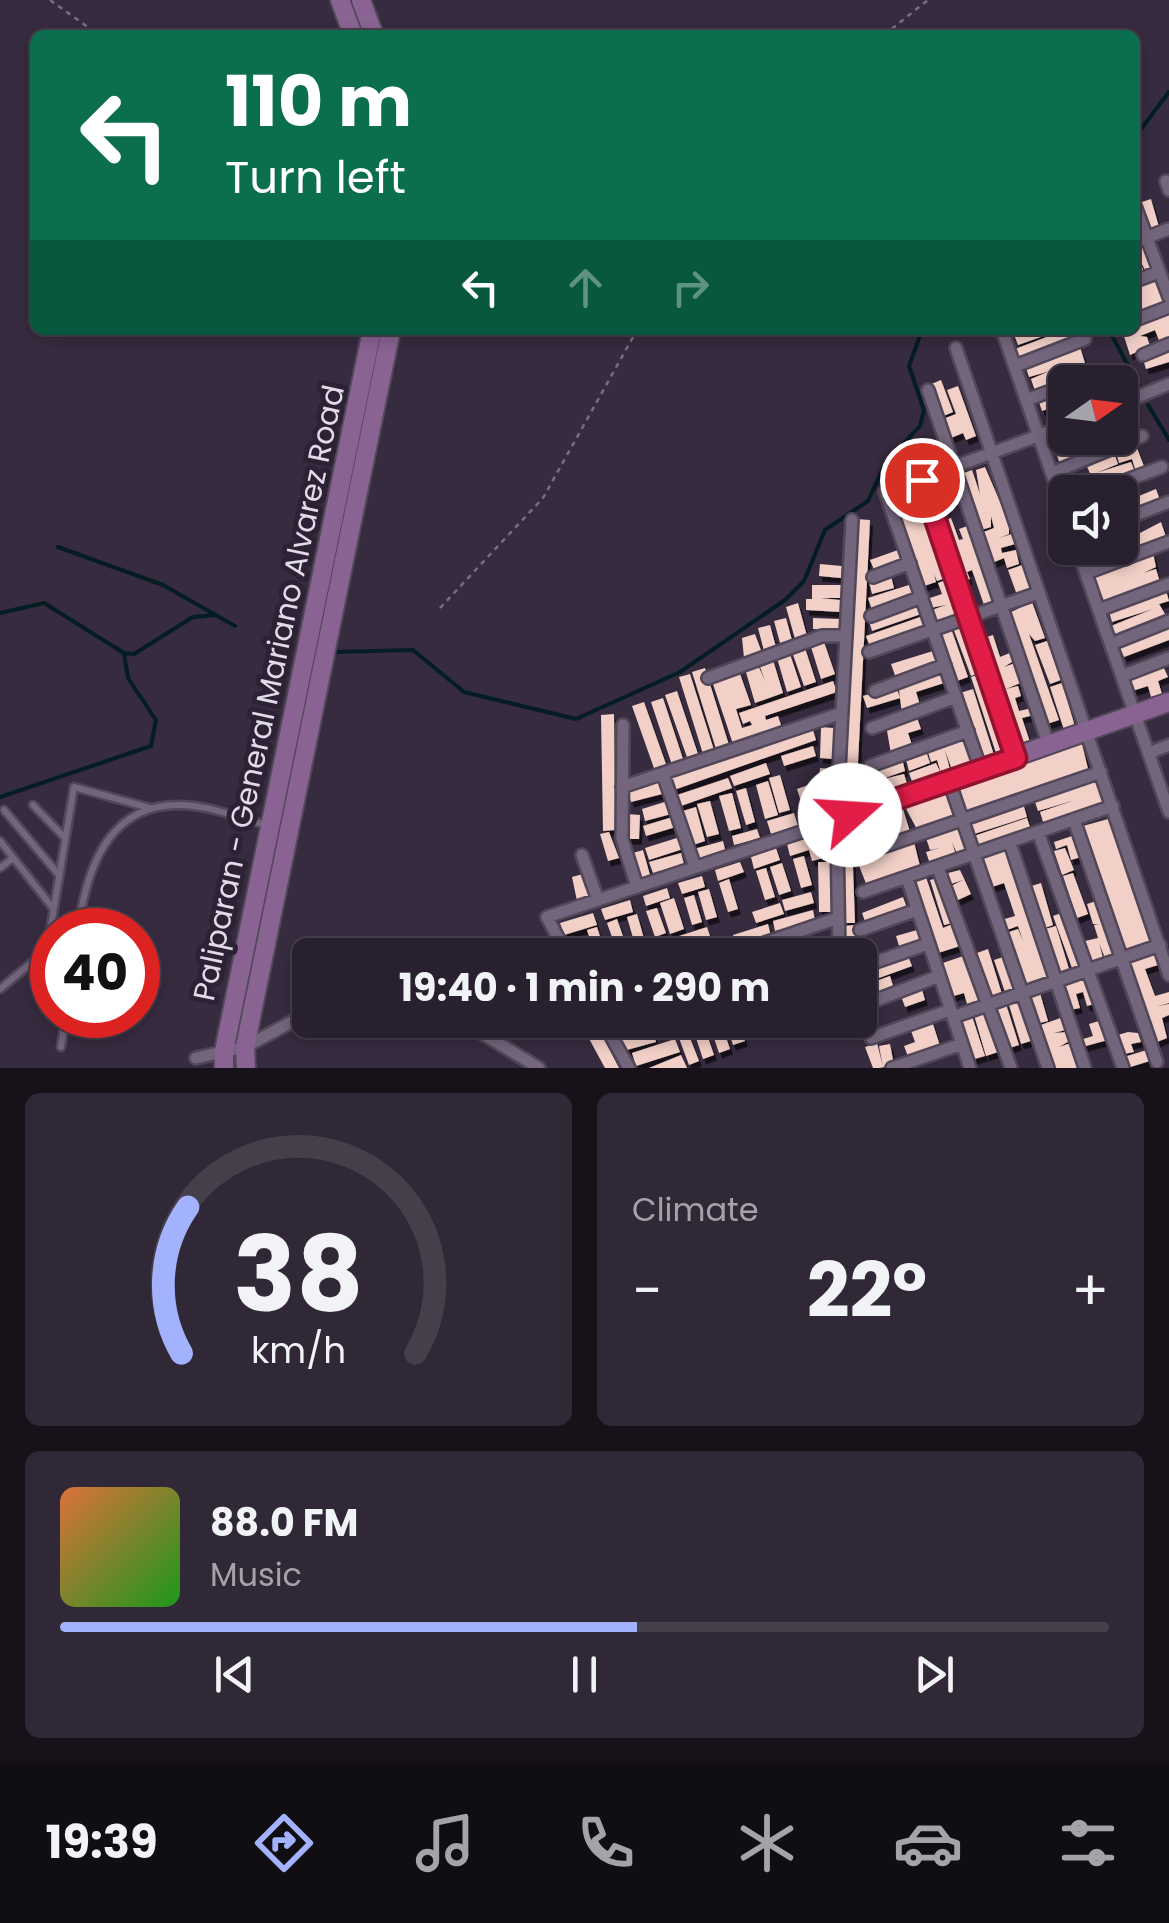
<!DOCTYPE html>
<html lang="en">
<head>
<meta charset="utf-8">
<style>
	:root { --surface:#29202f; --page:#312837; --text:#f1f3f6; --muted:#a5a3aa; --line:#453e4b; --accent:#a3b2fd }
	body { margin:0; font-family:Poppins,sans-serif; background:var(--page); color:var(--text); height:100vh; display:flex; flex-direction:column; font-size:38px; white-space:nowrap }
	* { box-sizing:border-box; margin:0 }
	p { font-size:32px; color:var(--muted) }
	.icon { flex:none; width:55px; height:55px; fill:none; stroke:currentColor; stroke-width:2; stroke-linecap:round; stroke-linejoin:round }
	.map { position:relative; height:1068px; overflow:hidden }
	.panel { display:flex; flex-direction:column; gap:25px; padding:25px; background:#17121a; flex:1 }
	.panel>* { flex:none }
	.top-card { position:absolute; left:30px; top:30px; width:1110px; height:305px; border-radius:15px; box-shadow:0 5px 15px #0003,0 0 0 2px var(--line); background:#0b6e4f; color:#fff; overflow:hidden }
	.needle { width:65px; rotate:76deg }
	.controls { position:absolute; left:1048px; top:365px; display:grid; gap:20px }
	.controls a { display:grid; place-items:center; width:90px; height:90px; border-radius:15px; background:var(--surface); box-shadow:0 5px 15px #0003,0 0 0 2px var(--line); font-size:50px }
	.speed { position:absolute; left:30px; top:908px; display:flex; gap:20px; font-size:50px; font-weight:700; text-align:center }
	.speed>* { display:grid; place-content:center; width:130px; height:130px; border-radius:50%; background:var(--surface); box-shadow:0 5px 15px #0003,0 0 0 2px var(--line); line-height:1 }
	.speed .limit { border:15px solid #d22; background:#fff; color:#111 }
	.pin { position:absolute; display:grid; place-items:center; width:85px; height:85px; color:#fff; margin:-42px; border:5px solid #fff; border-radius:50%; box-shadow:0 2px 10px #0007 }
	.me { position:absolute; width:110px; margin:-55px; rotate:71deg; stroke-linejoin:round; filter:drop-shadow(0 0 8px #0008) }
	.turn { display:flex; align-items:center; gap:35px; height:210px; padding:0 30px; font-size:45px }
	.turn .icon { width:130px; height:130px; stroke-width:2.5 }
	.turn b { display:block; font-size:70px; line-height:85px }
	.lanes { display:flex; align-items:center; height:95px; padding:0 30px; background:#0003; justify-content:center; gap:50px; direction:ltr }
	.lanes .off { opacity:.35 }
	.big { font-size:75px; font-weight:700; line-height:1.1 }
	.panel .tile { flex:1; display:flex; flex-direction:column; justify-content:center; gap:15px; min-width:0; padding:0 35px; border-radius:15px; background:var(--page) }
	.panel .dial { align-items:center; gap:0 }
	.dial svg { height:260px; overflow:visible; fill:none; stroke:var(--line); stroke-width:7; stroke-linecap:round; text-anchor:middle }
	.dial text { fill:var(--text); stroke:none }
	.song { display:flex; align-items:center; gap:30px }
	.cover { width:120px; height:120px; border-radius:15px; background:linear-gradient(135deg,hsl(20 70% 55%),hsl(120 70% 35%)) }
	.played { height:10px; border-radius:5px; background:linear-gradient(90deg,var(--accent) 55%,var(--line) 55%) }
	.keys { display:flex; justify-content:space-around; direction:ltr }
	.heat { display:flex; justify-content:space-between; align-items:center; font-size:55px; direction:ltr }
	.panel .tiles { flex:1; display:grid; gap:25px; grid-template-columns:1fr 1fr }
	.tile:last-child { grid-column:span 2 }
	.trip { position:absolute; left:292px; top:938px; width:585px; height:100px; border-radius:15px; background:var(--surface); box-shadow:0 5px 15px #0003,0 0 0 2px var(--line); font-weight:700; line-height:100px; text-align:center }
	.tabs { display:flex; height:160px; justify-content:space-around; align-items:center; background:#100d13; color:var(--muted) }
	.tabs .icon { width:70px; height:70px }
	.tabs .active { color:var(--accent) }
	.tabs b { font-size:45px; color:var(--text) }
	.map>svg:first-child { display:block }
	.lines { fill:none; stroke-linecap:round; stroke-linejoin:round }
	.stream { stroke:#031d22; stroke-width:4 }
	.building { fill:#f2d0c7; filter:url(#shadow) }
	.lane-casing { stroke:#514758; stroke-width:11 }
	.street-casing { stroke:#514758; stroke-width:16 }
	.secondary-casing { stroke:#514758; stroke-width:22 }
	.path { stroke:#786e7f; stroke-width:2.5; stroke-dasharray:5 5; stroke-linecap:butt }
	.lane { stroke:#73657c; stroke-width:6 }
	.street { stroke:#73657c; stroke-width:11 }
	.secondary { stroke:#896392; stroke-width:18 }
	.route-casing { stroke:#92132f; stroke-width:25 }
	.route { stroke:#e11d48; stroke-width:18 }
	.labels { text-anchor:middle; stroke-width:10; stroke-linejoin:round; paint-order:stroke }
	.street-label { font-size:30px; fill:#e2dbe8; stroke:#2d2135 }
</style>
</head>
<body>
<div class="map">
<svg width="1169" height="1068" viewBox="0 0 1169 1068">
	<defs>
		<filter id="shadow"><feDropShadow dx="3" dy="5.5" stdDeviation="0" flood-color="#0009"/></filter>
	</defs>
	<rect width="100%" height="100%" fill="#372b3f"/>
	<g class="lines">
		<path class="stream" d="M1135 137 1169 92
			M1109 330 1141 390
			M1148 405 1169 440
			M58 547 163 585 235 626
			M0 613 44 603 124 653 134 654 193 617 216 615
			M333 652 413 650 464 692 576 719 680 672 785 600 804 581 825 530 868 501 886 462 920 426 924 410 909 366 922 330
			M0 797 151 746 156 720 128 678 124 653"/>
	</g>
	<path class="building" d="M1151 199 1159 227 1147 231 1136 204Z
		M1142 243 1151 270 1146 272 1140 260 1144 273 1135 276V245Z
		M1157 276 1164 303 1135 314V304L1141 302 1135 299V283Z
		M1169 309V340L1160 343 1155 330 1140 336 1147 337 1150 346 1130 355 1122 330H1135V323Z
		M1019 330H1058V331L1018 345 1013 332Z
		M1065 330H1071L1074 339 1019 360 1015 349Z
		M1080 347 1088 373 1035 391 1031 379 1050 371 1029 377 1025 365Z
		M1169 347V362L1146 369 1142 356Z
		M941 380 953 412 941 417 929 385Z
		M958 386 976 436 966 440 963 433 951 438 943 419 956 414 947 390Z
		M1065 389V403L1042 411 1038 399Z
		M1087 438H1110L1113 446 1060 464 1055 450Z
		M1135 443 1145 469 1136 472 1132 459 1119 463 1115 449Z
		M1113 450 1118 464 1096 473 1131 462 1135 472 1096 487 1085 462Z
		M985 467 1009 523V534L999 538 1012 534 1015 544 1001 548 1002 553 1016 550 1019 564 1007 568 1004 558 992 563 981 533 994 528 991 516V527L981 530 961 474 972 470 980 494 976 470Z
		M1127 483 1138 512 1120 517V492H1100Z
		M919 486 951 576 937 581 934 574 936 582 924 586 892 495 906 490 913 508 908 490Z
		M1156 489 1160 500 1139 510 1134 498Z
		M951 518 959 540 963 539 959 529 970 525 997 601 984 605 972 570 967 572 970 579 960 582 942 521Z
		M856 519 870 520 856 803 843 802Z
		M1133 519 1138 534 1161 522 1166 537 1106 562 1101 548H1120V524Z
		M898 550 902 561 875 572 870 560Z
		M1153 553 1156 567 1143 573 1156 569 1160 582 1104 603 1093 575Z
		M820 564 842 566 841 578 819 576Z
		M1025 564 1034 589 1017 595 1008 570Z
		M891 576 894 588 872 594 869 582Z
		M951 578 964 613 937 624 932 610 946 605 930 608 927 599 942 594 938 583Z
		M912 584 916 596 872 610 868 598Z
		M812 585H841V598H820L840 600V612L806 610V599H812Z
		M1165 587 1169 601 1159 604 1168 619 1115 638 1111 626 1153 609 1112 622 1108 608Z
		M1032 602 1045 638 1035 641 1029 634 1059 720 1047 724 1009 613Z
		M798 603 807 636 795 639 786 607Z
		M918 604 921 614 872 631 869 621Z
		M923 616 928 630 871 650 866 636Z
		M786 618 792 640 780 643 774 621Z
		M813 618 839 619V630L813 629Z
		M966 623 984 671 971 676 953 628Z
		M1169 623V640L1124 657 1118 643Z
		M770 625 776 647 764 651 758 628Z
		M952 631 968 677 957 681 941 635Z
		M755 634 762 653 744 658 742 638Z
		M993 635 1000 657 1012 652 1015 660 1004 667 1018 662 1025 681 1006 689 1018 686 1021 696 1015 698 1019 711 1032 708 1034 715 1022 718 1030 742 1017 746 980 639Z
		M1047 641 1061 680 1050 684 1035 645Z
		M824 642 835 674 821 679 811 647Z
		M805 648 816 682 804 686 792 652Z
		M933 651 937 665 896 678 891 664Z
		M790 654 801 687 787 692 777 658Z
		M773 660 783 693 755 703 745 669 758 665 765 681 759 664Z
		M1162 664 1168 677 1158 681 1162 694 1151 697 1148 686 1132 691 1128 677Z
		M705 668 729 745 716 749 692 672Z
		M940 669 944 683 916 692 921 708 902 714 898 682Z
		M739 671 751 705 736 709 742 728 752 725 750 721 743 724 739 713 833 681 837 692 765 716 766 720 778 716 781 725 733 744 711 678Z
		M984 673 1009 749 996 753 971 677Z
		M690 674 714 750 703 754 679 677Z
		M1062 683 1076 730 1065 733 1050 687Z
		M896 686 900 698 867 708 863 696Z
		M973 689 994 755 982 759 960 693Z
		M677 691 699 757 688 760 665 695Z
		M663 698 684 762 672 765 651 702Z
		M644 702 667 767 655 771 632 706Z
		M614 714 615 830 603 831 601 715Z
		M916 715 921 729 908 733 913 748 891 754 886 725Z
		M821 727 834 728 832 759 820 758Z
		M813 730 816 740 671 791 667 779Z
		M964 737 975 765 953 773 945 750 951 774 914 787 909 773 936 763 941 773 937 760 931 762 927 749Z
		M1082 744 1089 773 965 814 955 785Z
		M813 746 816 756 784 766 781 756Z
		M926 751 930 763 909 771 905 756Z
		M902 758 905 771 876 781 904 774 909 790 877 799 870 779 876 800 862 804 859 774Z
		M766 763 770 774 734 786 730 776Z
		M820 768 831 769 828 802 817 801Z
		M780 775 790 810 779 813 769 778Z
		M728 778 732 788 678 807 674 796Z
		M1096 780 1105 805 1044 825 1040 812 1075 800 1038 811 1034 799Z
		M662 781 666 793 631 802 627 790Z
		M768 781 778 815 765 819 756 785Z
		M808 785 817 814 806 817 797 789Z
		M746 788 755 822 746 825 736 791Z
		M947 792 957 820 918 831 904 805Z
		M732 793 741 828 729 831 719 796Z
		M671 800 675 813 645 821 642 809Z
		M710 801 719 834 707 837 697 804Z
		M1023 803 1027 817 974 834 970 820Z
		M696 807 705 841 693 845 683 811Z
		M903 809 911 835 879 845 874 831 886 828 882 815Z
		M794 813 798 826 771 834 767 821Z
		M628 814 640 815 639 839H627Z
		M676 816 679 826 646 836 643 826Z
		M870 818 876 846 859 852 856 822Z
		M1027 818 1031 830 978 848 974 836Z
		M1108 819 1151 941 1123 950 1083 826Z
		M961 823 971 854 959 858 952 842 957 859 931 867 926 852 939 848 930 850 925 835Z
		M757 829 760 838 734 845 732 836Z
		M609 832 619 858 608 861 600 834Z
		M819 835 827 857 812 861 809 850 790 856 787 844Z
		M683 836 686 848 649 860 645 848Z
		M1072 836 1081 857 1071 860 1067 845 1056 849 1054 842Z
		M852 840 855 923H845L842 841Z
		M723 841 726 853 697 861 694 849Z
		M914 842 921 870 867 886 856 858Z
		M776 848 780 860 754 869 751 857Z
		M1065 848 1074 870 1062 875 1054 851Z
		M1009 849 1051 978 1025 986 1006 933 1018 929 1023 941 1018 926 1004 931 1001 920 1015 916 1004 883 989 888 980 858Z
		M643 850 650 875 640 878 633 853Z
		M681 853 684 864 653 873 649 862Z
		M804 856 812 885 801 888 793 859Z
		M740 862 744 872 718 881 715 870Z
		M818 862H832L833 912H819Z
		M782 863 791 891 779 895 770 867Z
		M766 868 775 897 765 900 756 871Z
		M960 870 971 894 958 900 951 886 963 880 951 884 948 873Z
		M1073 873 1088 914 1077 918 1063 876Z
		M583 874 592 897 577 901 572 877Z
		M702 876 705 887 682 894 678 883Z
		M926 877 943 928 955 923 963 945 935 954 913 881Z
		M940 877 957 922 944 925 930 880Z
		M729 879 738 909 728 912 719 883Z
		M1041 883 1053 925 1042 929 1028 887Z
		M667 888 670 898 646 906 643 896Z
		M709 889 717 917 706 920 698 892Z
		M811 892 814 903 785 911 782 900Z
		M694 895 702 922 692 925 684 898Z
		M903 897 907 908 866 924 862 913Z
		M674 898 684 929 670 934 660 903Z
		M630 900 633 912 605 920 601 909Z
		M1099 900 1117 954 1105 958 1099 943 1103 958 1090 961 1085 941 1098 938 1094 925 1099 924H1093L1087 904Z
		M780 903 784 914 756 923 752 912Z
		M657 908 666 933 655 937 646 911Z
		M813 910 815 920 775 931 773 921Z
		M1064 912 1083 964 1072 968 1053 916Z
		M593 913 597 925 564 935 560 923Z
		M637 914 645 942 635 945 627 917Z
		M617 919 627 948 617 951 607 923Z
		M768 924 771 936 736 946 733 935Z
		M857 925 859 955H845L843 926Z
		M1056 926 1069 969 1056 973 1042 930Z
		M597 927 606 955H595L587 930Z
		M707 927 711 939 677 950 673 938Z
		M917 930 921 942 900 949 896 936Z
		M728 936 732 949 698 955 695 946Z
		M795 937 800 955H766L764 950Z
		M669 941 673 952 638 955 637 952Z
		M988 949 1002 994 989 998 974 954Z
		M1154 954 1158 965 1145 969 1155 996 1169 992V1003L1158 1006 1169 1004V1015L1162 1018 1167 1038 1157 1042 1128 963Z
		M966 955 981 999 967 1004 964 993 950 997 940 964Z
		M908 956 912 966 868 982 864 972Z
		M1006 956 1017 987 1005 992 994 960Z
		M890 976 894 989 872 997 868 984Z
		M1087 976 1098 1003 1087 1006 1083 992 1076 994 1080 1008 1070 1010 1064 987Z
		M921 986 925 1000 905 1007 900 993Z
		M1040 993 1048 1021 1036 1024 1027 997Z
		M1022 1001 1034 1040 1021 1044 1009 1005Z
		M1006 1004 1019 1045 1007 1049 995 1007Z
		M986 1012 998 1052 986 1056 974 1015Z
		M972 1016 985 1056 971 1060 959 1020Z
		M1066 1016 1069 1029 1054 1033 1068 1032 1071 1040 1059 1047 1074 1042 1082 1068H1052L1038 1026Z
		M579 1020H594L619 1068H605Z
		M678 1020H683L699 1061 689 1065 673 1022Z
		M690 1020H702L714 1055 703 1059Z
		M708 1020H720L730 1049 719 1053Z
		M725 1020H738L745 1041 733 1045Z
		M1102 1020 1108 1040 1082 1047 1080 1040 1093 1036 1089 1024Z
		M932 1021 941 1049 909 1059 904 1046 915 1042 910 1028Z
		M653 1031 656 1042 623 1051 620 1040Z
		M1128 1032 1138 1033 1141 1042 1131 1044 1134 1052 1124 1054 1118 1035Z
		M675 1039 680 1052 636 1066 632 1053Z
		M877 1043 883 1067 879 1046 890 1044 894 1065 879 1068H873L865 1047Z
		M1150 1049 1153 1060 1127 1068 1124 1057Z
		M681 1055 687 1068H649Z"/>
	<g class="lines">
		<defs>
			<path id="lane" d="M33 805 65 838
				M4 810 59 875
				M0 841 53 908
				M0 868 13 858
				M78 930C87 863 112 796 194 806 219 809 244 819 269 826
				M0 989 47 950 74 787 150 808
				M61 1047 66 1015"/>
			<path id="street" d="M1166 181 1169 190
				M1135 206 1169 297
				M1135 242 1169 229
				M1135 281 1159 272
				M1135 320 1169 307
				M1002 330 1065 512
				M956 348 1169 975
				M1143 355 1169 344
				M1015 366 1085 339
				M1074 382 1105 371
				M928 390 1049 746
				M1026 400 1065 386
				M1120 404 1169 384
				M1052 473 1142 436
				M922 480 1017 758
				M1095 492 1162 467
				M1120 521 1169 502
				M1077 548 1169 812
				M1086 573 1169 542
				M873 577 910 563
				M1099 610 1169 584
				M871 616 922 597
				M1111 644 1169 621
				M869 652 1038 593
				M1122 676 1169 658
				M708 678 822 636H846
				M875 691 945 665
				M623 725 622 839 637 887
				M872 728 956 697
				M1149 753 1169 745
				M870 766 968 731
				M981 770 885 492 1065 426
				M663 774 695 867
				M949 781 1048 1068
				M622 787 842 713
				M825 820a13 13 0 1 1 26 0a13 13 0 1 1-26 0Z
				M837 807 852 520
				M1074 820 1157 1062
				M1038 832 1123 1068
				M837 833 839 955
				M1010 843 1085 1068
				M582 855 598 900
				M859 855 1101 772
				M938 868 1011 1068
				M907 878 970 1068
				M863 892 1113 806
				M860 930 917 910
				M567 955 547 917 825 824
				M762 955 759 945 838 918
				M864 966 928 944
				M869 1003 939 976
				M953 1017 1160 945
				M460 1020 539 1068
				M602 1020 629 1068
				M782 1020 784 1025 796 1020
				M611 1036 659 1020
				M871 1038 950 1010
				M196 1058 245 1047 310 1012
				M892 1068 962 1044"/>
			<path id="secondary" d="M340 0 353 35
				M361 0 374 35
				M850 815 1169 702
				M224 1068V1051L372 330
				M246 1068 245 1047 391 330"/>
		</defs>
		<use href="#lane" class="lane-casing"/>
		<use href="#street" class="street-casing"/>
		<use href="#secondary" class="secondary-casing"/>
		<path class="path" d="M50 0 99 35
			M884 35 928 0
			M440 608 543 498 637 330"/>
		<use href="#lane" class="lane"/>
		<use href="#street" class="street"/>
		<use href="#secondary" class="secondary"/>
	</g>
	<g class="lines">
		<defs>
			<path id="route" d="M850 815 1016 758 922 480"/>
		</defs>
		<use href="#route" class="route-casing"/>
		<use href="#route" class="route"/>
	</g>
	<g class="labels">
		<g class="street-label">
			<text transform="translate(269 693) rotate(-78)" y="10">Paliparan - General Mariano Alvarez Road</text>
		</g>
	</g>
</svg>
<div class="controls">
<a><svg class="needle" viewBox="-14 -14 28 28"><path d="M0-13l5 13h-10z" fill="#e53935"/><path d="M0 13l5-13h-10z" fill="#a5a3aa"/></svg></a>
<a><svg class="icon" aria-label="sound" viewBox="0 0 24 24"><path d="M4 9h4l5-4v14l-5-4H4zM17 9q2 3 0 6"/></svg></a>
</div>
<div class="speed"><div class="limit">40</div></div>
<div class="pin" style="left:922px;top:480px;background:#d93025"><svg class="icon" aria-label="arrive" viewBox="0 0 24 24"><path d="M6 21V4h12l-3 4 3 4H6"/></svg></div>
<svg class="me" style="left:850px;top:815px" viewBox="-20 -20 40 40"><circle r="19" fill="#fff"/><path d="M0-13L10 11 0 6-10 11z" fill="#e11d48"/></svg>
<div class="trip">19:40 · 1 min · 290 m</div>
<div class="top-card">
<div class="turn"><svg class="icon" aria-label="left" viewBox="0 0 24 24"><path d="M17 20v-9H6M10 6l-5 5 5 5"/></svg><div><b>110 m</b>Turn left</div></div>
<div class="lanes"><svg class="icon" aria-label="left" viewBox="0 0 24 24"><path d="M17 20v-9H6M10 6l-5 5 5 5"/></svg><svg class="icon off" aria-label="ahead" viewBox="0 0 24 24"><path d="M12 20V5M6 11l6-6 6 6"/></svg><svg class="icon off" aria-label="right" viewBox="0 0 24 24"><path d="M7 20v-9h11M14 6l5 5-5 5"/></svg></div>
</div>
</div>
<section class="panel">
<div class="tiles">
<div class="tile dial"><svg viewBox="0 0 100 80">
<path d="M14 69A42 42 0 1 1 86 69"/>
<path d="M14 69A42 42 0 0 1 16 24" stroke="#a3b2fd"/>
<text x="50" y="56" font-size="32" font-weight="700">38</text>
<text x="50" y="72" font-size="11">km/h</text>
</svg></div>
<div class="tile"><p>Climate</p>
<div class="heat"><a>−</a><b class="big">22°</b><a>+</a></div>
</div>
<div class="tile">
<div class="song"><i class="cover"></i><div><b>88.0 FM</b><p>Music</p></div></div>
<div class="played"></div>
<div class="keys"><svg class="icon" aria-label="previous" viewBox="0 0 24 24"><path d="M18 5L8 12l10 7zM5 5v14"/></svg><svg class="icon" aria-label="pause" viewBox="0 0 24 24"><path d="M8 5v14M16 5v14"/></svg><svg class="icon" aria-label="next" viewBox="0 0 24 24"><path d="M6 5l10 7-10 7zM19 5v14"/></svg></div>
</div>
</div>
</section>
<nav class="tabs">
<b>19:39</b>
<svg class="icon active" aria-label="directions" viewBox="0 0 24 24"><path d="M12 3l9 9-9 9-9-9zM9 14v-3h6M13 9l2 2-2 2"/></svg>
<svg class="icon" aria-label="music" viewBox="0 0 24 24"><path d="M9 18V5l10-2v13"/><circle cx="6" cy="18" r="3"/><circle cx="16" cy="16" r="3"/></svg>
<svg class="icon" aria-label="phone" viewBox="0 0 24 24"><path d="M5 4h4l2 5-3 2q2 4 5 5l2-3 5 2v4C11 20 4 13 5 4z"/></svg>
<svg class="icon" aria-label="climate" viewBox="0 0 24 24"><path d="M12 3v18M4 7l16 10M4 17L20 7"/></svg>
<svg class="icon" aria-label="car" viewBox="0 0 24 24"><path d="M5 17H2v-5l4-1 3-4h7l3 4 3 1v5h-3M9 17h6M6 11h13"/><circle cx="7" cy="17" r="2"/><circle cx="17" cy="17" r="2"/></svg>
<svg class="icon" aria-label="filters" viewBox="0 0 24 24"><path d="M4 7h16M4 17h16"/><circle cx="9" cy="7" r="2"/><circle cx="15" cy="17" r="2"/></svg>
</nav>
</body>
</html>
